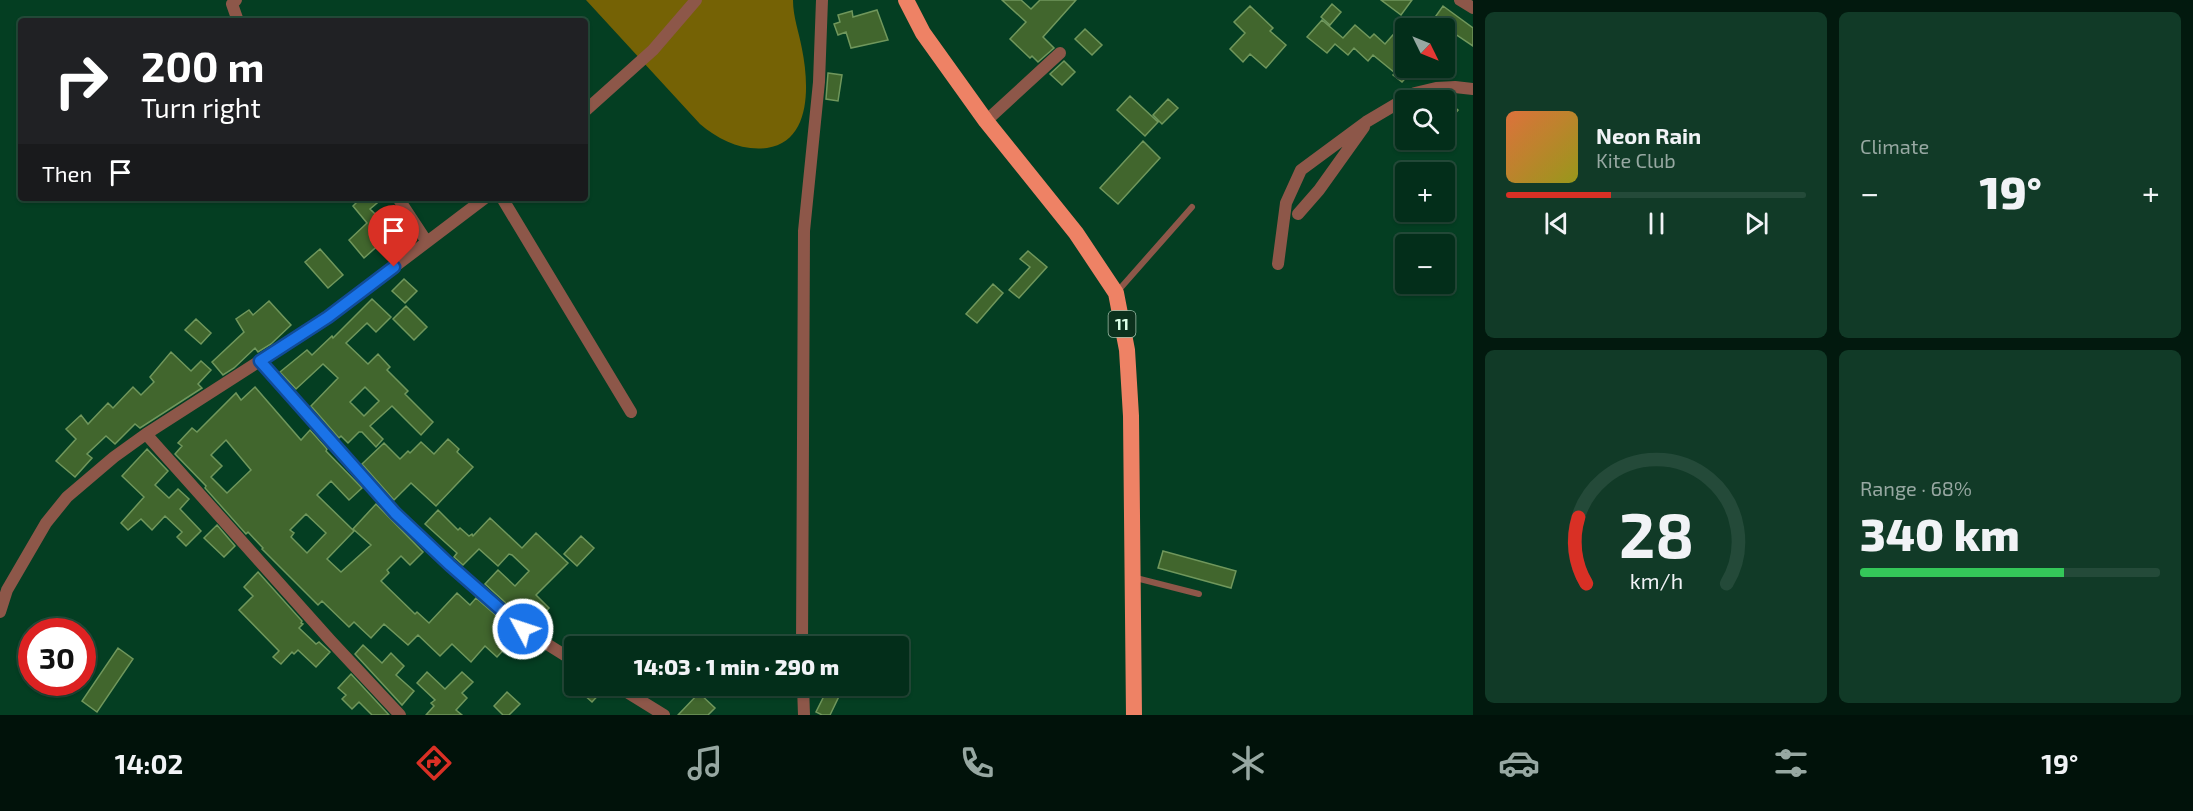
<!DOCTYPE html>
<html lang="en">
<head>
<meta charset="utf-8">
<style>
	:root { --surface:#032e1a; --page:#113a27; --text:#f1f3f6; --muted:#97a8a2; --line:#244a39; --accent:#d93025 }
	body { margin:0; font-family:"Exo 2",sans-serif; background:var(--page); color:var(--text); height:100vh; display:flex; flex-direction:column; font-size:22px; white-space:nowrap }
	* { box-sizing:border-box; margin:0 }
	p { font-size:20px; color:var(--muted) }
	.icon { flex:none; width:33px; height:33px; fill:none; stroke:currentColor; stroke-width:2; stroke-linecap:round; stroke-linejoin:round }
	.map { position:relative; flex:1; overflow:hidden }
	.side { display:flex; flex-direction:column; gap:12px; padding:12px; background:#02190e; width:720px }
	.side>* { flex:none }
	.hud { position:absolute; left:18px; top:18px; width:570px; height:183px; border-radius:6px; box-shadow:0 2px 4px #0004,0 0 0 2px var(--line); background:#202124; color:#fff; overflow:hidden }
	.needle { width:39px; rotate:133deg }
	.fabs { position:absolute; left:1395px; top:18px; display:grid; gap:12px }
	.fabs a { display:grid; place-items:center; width:60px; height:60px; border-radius:6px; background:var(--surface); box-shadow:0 2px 4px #0004,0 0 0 2px var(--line); font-size:30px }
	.speed { position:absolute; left:18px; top:618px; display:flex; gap:12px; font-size:30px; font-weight:700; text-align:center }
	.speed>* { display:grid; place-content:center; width:78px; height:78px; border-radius:50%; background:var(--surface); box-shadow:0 2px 4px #0004,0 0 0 2px var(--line); line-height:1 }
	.speed .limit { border:9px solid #d22; background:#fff; color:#111 }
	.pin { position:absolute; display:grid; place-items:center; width:51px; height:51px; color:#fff; margin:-62px -26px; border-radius:50% 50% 50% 0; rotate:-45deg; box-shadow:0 0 6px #0007 }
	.pin .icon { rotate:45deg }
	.me { position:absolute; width:66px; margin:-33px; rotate:310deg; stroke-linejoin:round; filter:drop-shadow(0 0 4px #0008) }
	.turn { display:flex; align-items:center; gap:21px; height:126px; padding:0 24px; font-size:27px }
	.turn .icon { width:78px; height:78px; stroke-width:2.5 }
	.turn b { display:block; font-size:42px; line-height:51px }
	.then { display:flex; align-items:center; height:57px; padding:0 24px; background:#0003; gap:12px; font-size:22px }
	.big { font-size:45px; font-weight:800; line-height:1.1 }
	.side .card { flex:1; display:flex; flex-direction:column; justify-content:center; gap:9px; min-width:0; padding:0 21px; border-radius:9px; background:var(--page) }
	.side .dial { align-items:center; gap:0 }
	.dial svg { height:156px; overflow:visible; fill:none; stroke:var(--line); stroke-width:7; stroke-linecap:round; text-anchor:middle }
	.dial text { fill:var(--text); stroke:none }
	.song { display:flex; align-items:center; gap:18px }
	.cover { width:72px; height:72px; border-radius:9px; background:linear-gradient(135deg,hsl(20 70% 55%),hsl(60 70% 35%)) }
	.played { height:6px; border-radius:3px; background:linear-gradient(90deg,var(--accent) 35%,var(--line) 35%) }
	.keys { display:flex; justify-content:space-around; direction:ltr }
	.heat { display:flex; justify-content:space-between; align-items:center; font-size:33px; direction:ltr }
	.charge { height:9px; border-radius:4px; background:linear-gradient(90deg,#34c759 68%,var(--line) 0) }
	.side .tiles { flex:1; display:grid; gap:12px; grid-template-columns:repeat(2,1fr) }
	.trip { position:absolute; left:564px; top:636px; width:345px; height:60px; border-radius:6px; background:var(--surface); box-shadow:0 2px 4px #0004,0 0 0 2px var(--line); font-weight:800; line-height:60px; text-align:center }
	.tab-bar { display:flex; height:96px; justify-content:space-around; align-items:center; background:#01120a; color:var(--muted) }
	.tab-bar .icon { width:42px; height:42px }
	.tab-bar .active { color:var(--accent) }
	.tab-bar b { font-size:27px; color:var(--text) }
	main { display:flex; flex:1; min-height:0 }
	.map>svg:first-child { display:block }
	.forest { fill:#756205 }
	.building { fill:#41662d; stroke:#70975c; stroke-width:1.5; fill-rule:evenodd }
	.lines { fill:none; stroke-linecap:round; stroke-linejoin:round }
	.service { stroke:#8d5749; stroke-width:6 }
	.minor { stroke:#8d5749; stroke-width:12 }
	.trunk { stroke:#ee8265; stroke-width:16 }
	.route-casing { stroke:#114b97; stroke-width:15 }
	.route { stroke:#1a73e8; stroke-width:10 }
	.labels { text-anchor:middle; stroke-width:6; stroke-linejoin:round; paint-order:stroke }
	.shield { fill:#0c311d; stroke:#9ec0aa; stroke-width:1.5 }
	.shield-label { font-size:16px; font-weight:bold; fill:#dcfee7 }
</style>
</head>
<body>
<main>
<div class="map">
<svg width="1473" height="715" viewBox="0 0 1473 715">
	<rect width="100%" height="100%" fill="#043e22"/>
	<path class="forest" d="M586 0H793C793 17 799 32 802 49 809 84 812 141 767 148 741 151 719 140 700 124Z"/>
	<path class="building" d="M1002 0H1021L1031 9 1040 0H1076L1043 37 1054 48 1038 62 1032 56 1030 58 1010 39 1026 22Z
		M1381 0H1412L1401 15Z
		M1332 4 1341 12 1330 25 1321 17Z
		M1250 6 1273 28 1270 31 1286 45 1266 68 1250 54 1243 62 1230 49 1245 33 1234 22Z
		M1443 6 1473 28V46L1455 34 1444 49V28L1433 20Z
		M877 10 888 40 851 48 846 32 838 35 834 24 840 22 838 15 852 11 853 17Z
		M1322 20 1343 38 1355 25 1370 38 1374 34 1385 44 1406 20V68H1415L1402 82 1393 75 1395 73 1373 55 1368 61 1354 48 1348 55 1335 44 1327 53 1307 37Z
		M1085 29 1102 45 1092 55 1075 39Z
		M1064 61 1075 72 1062 85 1050 74Z
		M828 73 842 75 838 101 826 99Z
		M1130 96 1158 122 1145 136 1117 110Z
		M1444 98 1458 110 1444 127Z
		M1168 99 1178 108 1162 124 1153 115Z
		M1413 140H1437L1427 151Z
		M1143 141 1160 158 1118 204 1100 188Z
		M361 198H383L370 209 400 238 404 234 412 243 396 255 382 242 364 258 349 240 367 223 353 206Z
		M320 249 343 275 328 288 305 262Z
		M1028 251 1047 267 1019 298 1009 290 1030 267 1020 259Z
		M404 279 417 291 405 303 392 291Z
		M993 284 1003 293 977 323 966 314Z
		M372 299 391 317 376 332 367 323 346 343 368 364 378 354 390 367 387 370 408 391 405 394 433 422 421 435 392 406 370 426 383 439 376 447 362 432H359L348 443 341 436 339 438 311 406 338 378 323 364 296 389 280 372 307 350 312 355 332 336 333 338ZM365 387 379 401 364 416 350 402Z
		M269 301 291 325 271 344 258 352 255 348 234 368 223 375 212 362 244 332 236 319 249 310 253 315Z
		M406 306 427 327 414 340 393 319Z
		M196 319 211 333 201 344 185 330Z
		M171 352 191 371 201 361 211 370 198 384 202 388 140 428 135 424 115 444 106 436 87 454 92 458 75 477 56 461 76 439 66 429 81 415 88 424 108 403 113 408 133 387 141 395 154 382 150 377Z
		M255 387 301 440 310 430 327 449 326 451 362 488 349 500 331 481 317 495 354 531 327 559 341 572 371 545 353 529 376 504 423 552 410 565 401 556 387 570 389 573 381 581 415 614 417 612 429 623 457 593 470 605 476 598 529 644 518 656 507 646 497 657 485 646 471 662 452 644 440 656 418 635 408 645 384 624 371 638 354 622 349 627 322 601 318 605 262 549 263 548 248 532 246 534 205 488 206 486 175 454 182 446 178 443 192 428 197 432 236 393 241 400ZM226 440 251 470 227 493 211 477 222 466 211 455ZM306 514 326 533 307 553 291 537 294 533 290 530Z
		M448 439 459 449 457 452 473 467 436 506 411 483 394 500 362 464 384 443 400 459 408 451 410 453 421 442 434 454Z
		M147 449 168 471 155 485 169 498 178 489 189 499 180 509 201 531 186 546 177 537 182 532 165 516 152 530 141 519 128 530 121 523 144 497 122 476Z
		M438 510 458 530 460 528 469 536 472 534 473 536 490 518 522 548 536 533 568 563 536 595 549 608 539 618 526 606 518 614 485 584 498 570 515 586 529 571 512 555 509 554 498 566 479 549 463 565 454 557 457 553 425 524Z
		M217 525 235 546 224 557 204 538Z
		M581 536 594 548 577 566 564 554Z
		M1163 551 1236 571 1231 588 1158 568Z
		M258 572 302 621 301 623 303 624 299 628 316 644 319 642 330 652 316 667 298 650 294 654 292 652 281 664 273 657 279 651 239 610 253 596 244 587Z
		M363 645 382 663 391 653 404 666 396 675 414 691 402 705 355 654Z
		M118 648 133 659 97 712 82 701Z
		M427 672 445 689 462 672 473 682 462 693 467 698 456 710 462 715H426L434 706 431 703 435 700 417 683Z
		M351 674 389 715H372L359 702 352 709 342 699 346 695 338 688Z
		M574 686H607L592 702Z
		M829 686H844L830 715H822L816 712Z
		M507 692 520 704 509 715H503L494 706Z
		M699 693 715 708 708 715H678Z"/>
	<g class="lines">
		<path class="service" d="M1117 292 1192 207
			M1136 578 1199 594"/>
		<path class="minor" d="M236 0 232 4 238 21
			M1460 0 1473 8
			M585 111 653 50 696 0
			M986 121 1060 53
			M398 198 427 242
			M502 198 631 412
			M1298 214 1319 190 1364 127
			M1278 264 1286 203 1301 170 1366 122 1415 93 1436 88 1455 87 1473 89
			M260 361 395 513 421 539 523 629 574 661
			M146 434 330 640 400 715
			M0 612 7 590 46 523 67 497 114 457 146 434 328 317 485 198
			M802 646 804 231 819 82 822 0
			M617 686 664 715
			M803 686 804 715"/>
		<path class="trunk" d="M906 0 923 33 986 121 1076 233 1116 293 1127 350 1131 416 1134 715"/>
	</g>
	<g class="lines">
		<defs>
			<path id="route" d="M394 267 328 317 260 361 395 513 450 565 523 629"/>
		</defs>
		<use href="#route" class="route-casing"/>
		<use href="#route" class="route"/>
	</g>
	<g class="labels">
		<rect class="shield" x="1108.5" y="311" width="27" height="26" rx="4.5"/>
		<g class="shield-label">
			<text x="1122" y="330">11</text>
		</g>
	</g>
</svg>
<div class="fabs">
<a><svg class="needle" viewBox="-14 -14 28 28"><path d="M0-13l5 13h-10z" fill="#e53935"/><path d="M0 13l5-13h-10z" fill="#97a8a2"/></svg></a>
<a><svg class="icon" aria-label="search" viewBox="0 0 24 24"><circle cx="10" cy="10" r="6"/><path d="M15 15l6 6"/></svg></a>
<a>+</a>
<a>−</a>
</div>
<div class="speed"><div class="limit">30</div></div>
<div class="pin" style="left:394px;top:267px;background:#d93025"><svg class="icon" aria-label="arrive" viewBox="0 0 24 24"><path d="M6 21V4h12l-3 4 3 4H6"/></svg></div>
<svg class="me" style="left:523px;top:629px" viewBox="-20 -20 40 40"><circle r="17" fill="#1a73e8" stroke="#fff" stroke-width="3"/><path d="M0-11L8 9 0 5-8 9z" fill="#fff"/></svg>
<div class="trip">14:03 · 1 min · 290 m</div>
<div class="hud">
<div class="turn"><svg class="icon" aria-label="right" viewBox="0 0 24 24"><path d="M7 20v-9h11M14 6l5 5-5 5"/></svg><div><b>200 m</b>Turn right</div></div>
<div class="then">Then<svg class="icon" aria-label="arrive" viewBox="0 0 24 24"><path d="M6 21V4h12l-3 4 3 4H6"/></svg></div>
</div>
</div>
<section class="side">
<div class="tiles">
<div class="card">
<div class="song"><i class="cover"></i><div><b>Neon Rain</b><p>Kite Club</p></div></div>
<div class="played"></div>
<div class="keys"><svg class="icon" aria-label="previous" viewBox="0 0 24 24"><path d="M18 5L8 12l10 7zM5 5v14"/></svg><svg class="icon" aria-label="pause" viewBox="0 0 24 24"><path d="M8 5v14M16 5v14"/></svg><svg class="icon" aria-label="next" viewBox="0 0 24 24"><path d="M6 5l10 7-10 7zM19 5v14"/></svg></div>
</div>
<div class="card"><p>Climate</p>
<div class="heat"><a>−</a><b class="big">19°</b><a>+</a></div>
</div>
<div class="card dial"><svg viewBox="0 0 100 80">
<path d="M14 69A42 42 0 1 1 86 69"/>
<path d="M14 69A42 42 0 0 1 10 35" stroke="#d93025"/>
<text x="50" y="56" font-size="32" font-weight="700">28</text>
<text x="50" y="72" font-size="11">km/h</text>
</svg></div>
<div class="card"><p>Range · 68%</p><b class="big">340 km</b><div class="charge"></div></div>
</div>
</section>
</main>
<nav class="tab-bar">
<b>14:02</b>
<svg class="icon active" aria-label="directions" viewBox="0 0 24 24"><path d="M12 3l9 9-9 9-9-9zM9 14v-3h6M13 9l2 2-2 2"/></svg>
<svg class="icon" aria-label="music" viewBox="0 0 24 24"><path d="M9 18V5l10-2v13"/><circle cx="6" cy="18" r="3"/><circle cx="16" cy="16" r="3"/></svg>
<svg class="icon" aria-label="phone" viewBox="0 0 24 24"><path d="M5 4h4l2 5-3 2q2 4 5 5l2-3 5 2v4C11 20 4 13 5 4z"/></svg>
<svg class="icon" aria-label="climate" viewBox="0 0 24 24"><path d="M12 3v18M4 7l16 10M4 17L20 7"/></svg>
<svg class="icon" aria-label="car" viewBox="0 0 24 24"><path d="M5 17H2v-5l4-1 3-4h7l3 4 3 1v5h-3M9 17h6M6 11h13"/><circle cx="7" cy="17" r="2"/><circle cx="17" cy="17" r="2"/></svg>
<svg class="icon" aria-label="filters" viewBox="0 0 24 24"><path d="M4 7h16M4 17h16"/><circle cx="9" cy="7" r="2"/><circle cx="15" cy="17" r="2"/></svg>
<b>19°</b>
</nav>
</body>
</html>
